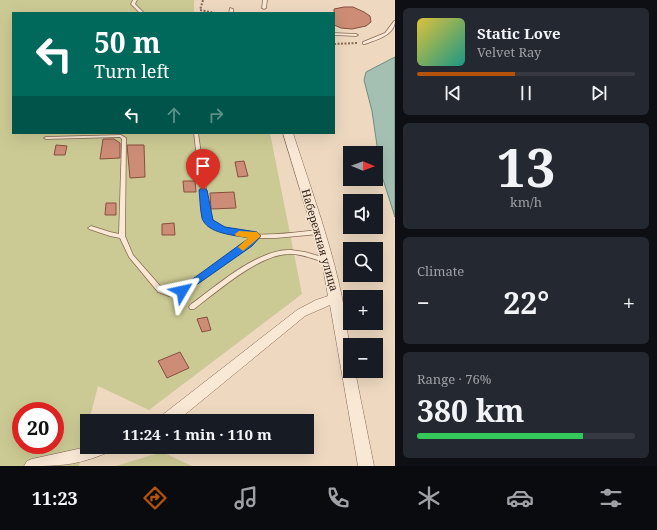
<!DOCTYPE html>
<html lang="en">
<head>
<meta charset="utf-8">
<style>
	:root { --surface:#171b24; --page:#242831; --text:#f1f3f6; --muted:#9ea1a6; --line:#363941; --accent:#b45309 }
	body { margin:0; font-family:"Noto Serif",serif; background:var(--page); color:var(--text); height:100vh; display:flex; flex-direction:column; font-size:15px; white-space:nowrap }
	* { box-sizing:border-box; margin:0 }
	p { font-size:13px; color:var(--muted) }
	.icon { flex:none; width:22px; height:22px; fill:none; stroke:currentColor; stroke-width:2; stroke-linecap:round; stroke-linejoin:round }
	.map { position:relative; flex:1; overflow:hidden }
	.panel { display:flex; flex-direction:column; gap:8px; padding:8px; background:#0d0f14; width:262px }
	.panel>* { flex:none }
	.banner { position:absolute; left:12px; top:12px; width:323px; height:122px; border-radius:0px; box-shadow:0 4px 16px #0002; background:#00695c; color:#fff; overflow:hidden }
	.needle { width:26px; rotate:91deg }
	.controls { position:absolute; left:343px; top:146px; display:grid; gap:8px }
	.controls a { display:grid; place-items:center; width:40px; height:40px; border-radius:0px; background:var(--surface); box-shadow:0 4px 16px #0002; font-size:20px }
	.speed { position:absolute; left:12px; top:402px; display:flex; gap:8px; font-size:20px; font-weight:700; text-align:center }
	.speed>* { display:grid; place-content:center; width:52px; height:52px; border-radius:50%; background:var(--surface); box-shadow:0 4px 16px #0002; line-height:1 }
	.speed .limit { border:6px solid #d22; background:#fff; color:#111 }
	.pin { position:absolute; display:grid; place-items:center; width:34px; height:34px; color:#fff; margin:-41px -17px; border-radius:50% 50% 50% 0; rotate:-45deg; box-shadow:0 0 4px #0007 }
	.pin .icon { rotate:45deg }
	.me { position:absolute; width:44px; margin:-22px; rotate:54deg; stroke-linejoin:round; filter:drop-shadow(0 0 3px #0008) }
	.turn { display:flex; align-items:center; gap:14px; height:84px; padding:0 16px; font-size:18px }
	.turn .icon { width:52px; height:52px; stroke-width:2.5 }
	.turn b { display:block; font-size:28px; line-height:34px }
	.lanes { display:flex; align-items:center; height:38px; padding:0 16px; background:#0003; justify-content:center; gap:20px; direction:ltr }
	.lanes .off { opacity:.35 }
	.big { font-size:30px; font-weight:700; line-height:1.1 }
	.panel .tile { flex:1; display:flex; flex-direction:column; justify-content:center; gap:6px; min-width:0; padding:0 14px; border-radius:6px; background:var(--page) }
	.panel .dial { align-items:center; gap:0 }
	.dial b { font-size:52px; line-height:1 }
	.song { display:flex; align-items:center; gap:12px }
	.cover { width:48px; height:48px; border-radius:6px; background:linear-gradient(135deg,hsl(50 70% 55%),hsl(170 70% 35%)) }
	.played { height:4px; border-radius:2px; background:linear-gradient(90deg,var(--accent) 45%,var(--line) 45%) }
	.keys { display:flex; justify-content:space-around; direction:ltr }
	.heat { display:flex; justify-content:space-between; align-items:center; font-size:22px; direction:ltr }
	.charge { height:6px; border-radius:3px; background:linear-gradient(90deg,#34c759 76%,var(--line) 0) }
	.trip { position:absolute; left:80px; top:414px; width:234px; height:40px; border-radius:0px; background:var(--surface); box-shadow:0 4px 16px #0002; font-weight:700; line-height:40px; text-align:center }
	.menu { display:flex; height:64px; justify-content:space-around; align-items:center; background:#090b0e; color:var(--muted) }
	.menu .icon { width:28px; height:28px }
	.menu .on { color:var(--accent) }
	.menu b { font-size:18px; color:var(--text) }
	main { display:flex; flex:1; min-height:0 }
	.map>svg:first-child { display:block }
	.green { fill:#ccca94; fill-rule:evenodd }
	.water { fill:#a3c0b3; stroke:#6a8e7f }
	.building { fill:#cd8c76; stroke:#874f3e }
	.lines { fill:none; stroke-linecap:round; stroke-linejoin:round }
	.lane-casing { stroke:#886958; stroke-width:1.5 }
	.street-casing { stroke:#886958; stroke-width:1 }
	.path { stroke:#886958; stroke-width:2; stroke-dasharray:2 1.5; stroke-linecap:butt }
	.lane { fill:#f9e8d4; fill-rule:evenodd }
	.street { fill:#f9e8d4; fill-rule:evenodd }
	.route { fill:#1a73e8; stroke:#114b97 }
	.slow { fill:#f59e0b }
	.labels { text-anchor:middle; stroke-width:3; stroke-linejoin:round; paint-order:stroke }
	.street-label { font-size:11px; fill:#37251d; stroke:#f6e5d0 }
</style>
</head>
<body>
<main>
<div class="map">
<svg width="395" height="466" viewBox="0 0 395 466">
	<rect width="100%" height="100%" fill="#eed9c0"/>
	<path class="green" d="M0 0H194V13H13V133H270L302 294 149 410 98 386 89 421H87V431L79 466H0ZM21 411H55V445H21Z
		M162 452 192 466H116Z"/>
	<path class="water" d="M395 57V217L381 173 372 111 364 80 366 72Z"/>
	<path class="building" d="M344 7H353L364 12 370 16 371 22 366 26 352 29 341 28 334 25V9Z
		M103 139H114L120 143V158L100 159Z
		M56 145 67 146 65 155H54Z
		M127 145H144L145 177 130 178Z
		M244 161 248 176 238 177 235 162Z
		M183 181H195L196 192H184Z
		M234 192 236 208 211 209 210 193Z
		M106 203H116V215H105Z
		M174 223 175 235H162V224Z
		M207 317 211 330 202 332 197 319Z
		M180 352 189 368 167 378 158 361Z"/>
	<g class="lines">
		<defs>
			<path id="lane" d="M133 0H137L135 4 144 13H140L131 4Z
				M263 0H267L266 8 264 9 262 8Z
				M230 8 233 9V13H229Z
				M394 21H395C395 35 376 40 365 44H363V42L385 33Z
				M334 33 356 34 358 35 356 36 334 35Z
				M194 133H198L210 217C213 220 216 224 219 226 245 240 290 233 319 230L322 232 319 234 276 238H259L250 245 184 293 169 296 158 292 129 257 120 238 110 236 89 229 88 228 91 226 110 232 119 234 122 139 120 137 46 139 44 138 46 137 121 135 126 138 125 236 133 255 162 288 169 292 180 289 246 243 252 237C233 236 216 233 204 218Z
				M291 250 305 252 329 259 330 261 329 263H327C316 260 303 254 291 254 260 253 218 291 194 309H190L189 307 190 305C215 287 247 258 279 251 283 250 287 250 291 250Z"/>
			<path id="street" d="M283 133H293C317 209 350 291 350 371H355L374 466H358L330 305 305 316 177 421H159L161 416 297 310 316 300 328 296 322 262Z
				M87 447H111L109 452C75 466 61 466 24 466L27 461 32 459Z"/>
		</defs>
		<use href="#lane" class="lane-casing"/>
		<use href="#street" class="street-casing"/>
		<path class="path" d="M203 0 200 10 215 13
			M334 44 357 43"/>
		<use href="#lane" class="lane"/>
		<use href="#street" class="street"/>
	</g>
	<path class="route" d="M203 187 207 190 213 220 225 227 257 232 261 236 252 246 182 295 179 294 177 291 179 289 249 238C235 235 207 234 202 218 200 209 200 199 199 190Z"/>
	<path class="slow" d="M239 231 257 232 261 236 243 251 238 247 248 238 236 236 235 234Z"/>
	<g class="labels">
		<g class="street-label">
			<text transform="translate(320 240) rotate(74)" y="4">Набережная улица</text>
		</g>
	</g>
</svg>
<div class="controls">
<a><svg class="needle" viewBox="-14 -14 28 28"><path d="M0-13l5 13h-10z" fill="#e53935"/><path d="M0 13l5-13h-10z" fill="#9ea1a6"/></svg></a>
<a><svg class="icon" aria-label="sound" viewBox="0 0 24 24"><path d="M4 9h4l5-4v14l-5-4H4zM17 9q2 3 0 6"/></svg></a>
<a><svg class="icon" aria-label="search" viewBox="0 0 24 24"><circle cx="10" cy="10" r="6"/><path d="M15 15l6 6"/></svg></a>
<a>+</a>
<a>−</a>
</div>
<div class="speed"><div class="limit">20</div></div>
<div class="pin" style="left:203px;top:190px;background:#d93025"><svg class="icon" aria-label="arrive" viewBox="0 0 24 24"><path d="M6 21V4h12l-3 4 3 4H6"/></svg></div>
<svg class="me" style="left:182px;top:291px" viewBox="-20 -20 40 40"><path d="M0-17L14 15 0 8-14 15z" fill="#1a73e8" stroke="#fff" stroke-width="4"/></svg>
<div class="trip">11:24 · 1 min · 110 m</div>
<div class="banner">
<div class="turn"><svg class="icon" aria-label="left" viewBox="0 0 24 24"><path d="M17 20v-9H6M10 6l-5 5 5 5"/></svg><div><b>50 m</b>Turn left</div></div>
<div class="lanes"><svg class="icon" aria-label="left" viewBox="0 0 24 24"><path d="M17 20v-9H6M10 6l-5 5 5 5"/></svg><svg class="icon off" aria-label="ahead" viewBox="0 0 24 24"><path d="M12 20V5M6 11l6-6 6 6"/></svg><svg class="icon off" aria-label="right" viewBox="0 0 24 24"><path d="M7 20v-9h11M14 6l5 5-5 5"/></svg></div>
</div>
</div>
<section class="panel">
<div class="tile">
<div class="song"><i class="cover"></i><div><b>Static Love</b><p>Velvet Ray</p></div></div>
<div class="played"></div>
<div class="keys"><svg class="icon" aria-label="previous" viewBox="0 0 24 24"><path d="M18 5L8 12l10 7zM5 5v14"/></svg><svg class="icon" aria-label="pause" viewBox="0 0 24 24"><path d="M8 5v14M16 5v14"/></svg><svg class="icon" aria-label="next" viewBox="0 0 24 24"><path d="M6 5l10 7-10 7zM19 5v14"/></svg></div>
</div>
<div class="tile dial"><b>13</b><p>km/h</p></div>
<div class="tile"><p>Climate</p>
<div class="heat"><a>−</a><b class="big">22°</b><a>+</a></div>
</div>
<div class="tile"><p>Range · 76%</p><b class="big">380 km</b><div class="charge"></div></div>
</section>
</main>
<nav class="menu">
<b>11:23</b>
<svg class="icon on" aria-label="directions" viewBox="0 0 24 24"><path d="M12 3l9 9-9 9-9-9zM9 14v-3h6M13 9l2 2-2 2"/></svg>
<svg class="icon" aria-label="music" viewBox="0 0 24 24"><path d="M9 18V5l10-2v13"/><circle cx="6" cy="18" r="3"/><circle cx="16" cy="16" r="3"/></svg>
<svg class="icon" aria-label="phone" viewBox="0 0 24 24"><path d="M5 4h4l2 5-3 2q2 4 5 5l2-3 5 2v4C11 20 4 13 5 4z"/></svg>
<svg class="icon" aria-label="climate" viewBox="0 0 24 24"><path d="M12 3v18M4 7l16 10M4 17L20 7"/></svg>
<svg class="icon" aria-label="car" viewBox="0 0 24 24"><path d="M5 17H2v-5l4-1 3-4h7l3 4 3 1v5h-3M9 17h6M6 11h13"/><circle cx="7" cy="17" r="2"/><circle cx="17" cy="17" r="2"/></svg>
<svg class="icon" aria-label="filters" viewBox="0 0 24 24"><path d="M4 7h16M4 17h16"/><circle cx="9" cy="7" r="2"/><circle cx="15" cy="17" r="2"/></svg>
</nav>
</body>
</html>
